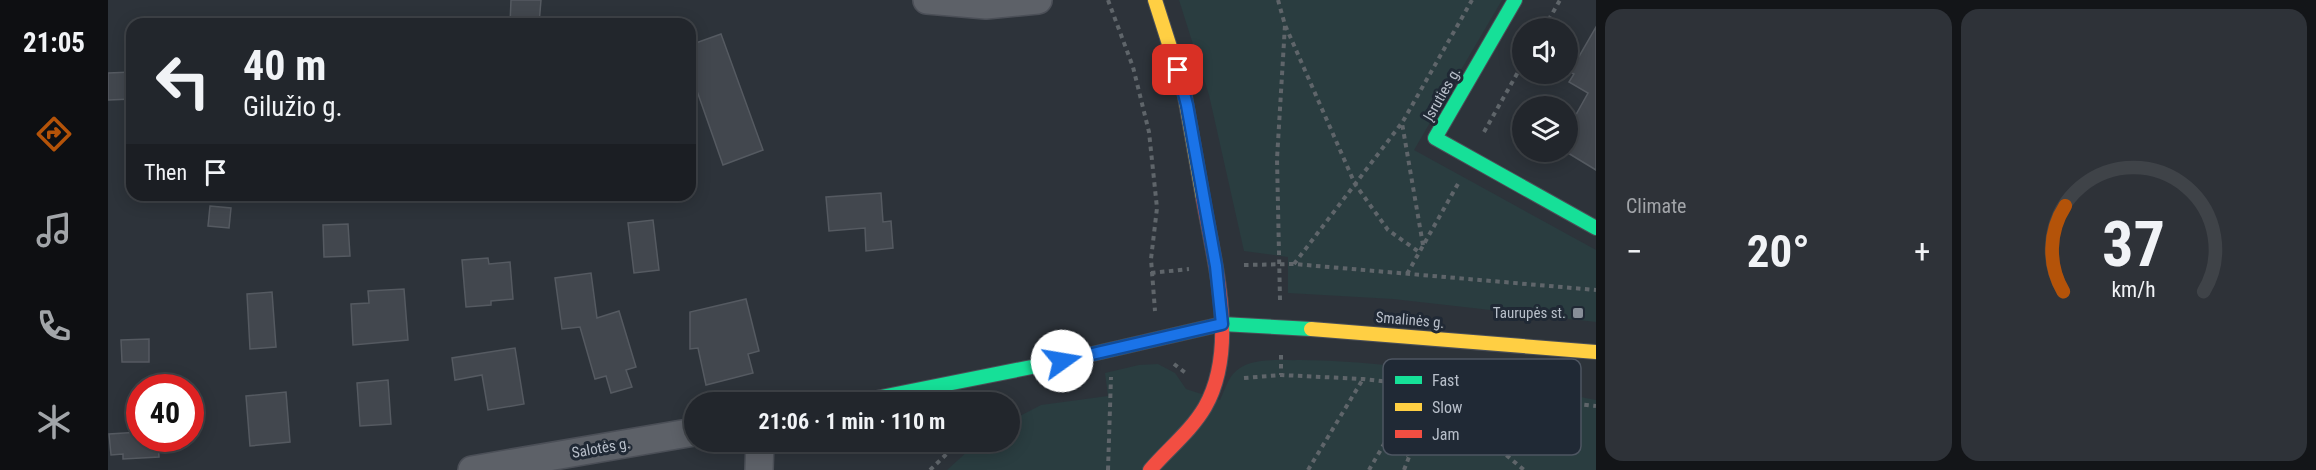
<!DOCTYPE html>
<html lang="en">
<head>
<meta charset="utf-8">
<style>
	:root { --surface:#22262c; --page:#2e3238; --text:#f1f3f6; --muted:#a2a5a9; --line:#3f4348; --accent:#b45309 }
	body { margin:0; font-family:"Roboto Condensed",sans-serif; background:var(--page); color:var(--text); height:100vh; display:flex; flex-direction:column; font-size:22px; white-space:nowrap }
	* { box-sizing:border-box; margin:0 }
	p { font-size:20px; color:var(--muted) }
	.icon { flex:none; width:33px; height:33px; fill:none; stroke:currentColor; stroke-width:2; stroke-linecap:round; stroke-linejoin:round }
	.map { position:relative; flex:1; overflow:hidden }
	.side { display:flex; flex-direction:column; gap:9px; padding:9px; background:#131518; width:720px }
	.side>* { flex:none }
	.guide { position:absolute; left:18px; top:18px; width:570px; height:183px; border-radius:18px; box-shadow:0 3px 15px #0003,0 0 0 2px var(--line); background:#22262c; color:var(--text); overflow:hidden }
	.fabs { position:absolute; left:1404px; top:18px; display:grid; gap:12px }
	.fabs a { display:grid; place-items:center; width:66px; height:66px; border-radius:50%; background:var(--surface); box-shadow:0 3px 15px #0003,0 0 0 2px var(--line); font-size:30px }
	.speed { position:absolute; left:18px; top:374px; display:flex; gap:12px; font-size:30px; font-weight:700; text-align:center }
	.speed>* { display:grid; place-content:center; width:78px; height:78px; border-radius:50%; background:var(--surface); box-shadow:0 3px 15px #0003,0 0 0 2px var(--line); line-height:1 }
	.speed .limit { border:9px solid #d22; background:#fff; color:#111 }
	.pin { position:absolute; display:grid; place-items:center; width:51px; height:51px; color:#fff; margin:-26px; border-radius:12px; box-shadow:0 3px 9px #0006 }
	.me { position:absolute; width:66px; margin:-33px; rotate:77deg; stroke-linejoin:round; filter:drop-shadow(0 0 4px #0008) }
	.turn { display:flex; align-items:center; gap:21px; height:126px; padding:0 18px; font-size:27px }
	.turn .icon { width:78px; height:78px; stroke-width:2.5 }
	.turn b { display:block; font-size:42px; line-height:51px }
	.then { display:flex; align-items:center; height:57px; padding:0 18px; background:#0003; gap:12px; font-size:22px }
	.big { font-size:45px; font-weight:700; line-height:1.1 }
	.side .widget { flex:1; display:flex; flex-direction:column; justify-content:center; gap:9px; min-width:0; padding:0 21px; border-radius:18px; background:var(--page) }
	.side .dial { align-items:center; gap:0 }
	.dial svg { height:156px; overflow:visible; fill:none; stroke:var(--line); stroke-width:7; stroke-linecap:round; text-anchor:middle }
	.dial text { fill:var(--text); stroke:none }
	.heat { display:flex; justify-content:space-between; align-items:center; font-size:33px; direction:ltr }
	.side .tiles { flex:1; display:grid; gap:9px; grid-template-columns:repeat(2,1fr) }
	.trip { position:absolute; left:576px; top:392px; width:336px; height:60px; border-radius:30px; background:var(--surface); box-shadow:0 3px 15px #0003,0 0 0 2px var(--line); font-weight:700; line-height:60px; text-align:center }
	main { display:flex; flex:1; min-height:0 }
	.dock { display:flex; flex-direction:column; width:108px; justify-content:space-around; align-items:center; background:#0e0f12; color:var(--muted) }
	.dock .icon { width:42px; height:42px }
	.dock .selected { color:var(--accent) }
	.dock b { font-size:27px; color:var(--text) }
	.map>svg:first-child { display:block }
	.green { fill:#2a3d40 }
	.building { fill:#42474e; stroke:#555a61; stroke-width:1.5 }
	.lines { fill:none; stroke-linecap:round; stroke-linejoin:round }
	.street-casing { stroke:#4b4f57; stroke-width:30 }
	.fast-casing { stroke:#4b4f57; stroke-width:16 }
	.slow-casing { stroke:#4b4f57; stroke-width:16 }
	.jam-casing { stroke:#4b4f57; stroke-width:16 }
	.path { stroke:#5f656a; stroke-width:4; stroke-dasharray:4.5 4.5; stroke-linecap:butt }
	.street { stroke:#5d6168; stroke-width:27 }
	.fast { stroke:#16e098; stroke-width:14 }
	.slow { stroke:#ffcf43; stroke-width:14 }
	.jam { stroke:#f24e42; stroke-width:14 }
	.route-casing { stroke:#114b97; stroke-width:15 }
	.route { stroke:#1a73e8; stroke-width:10 }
	.poi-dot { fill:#878e98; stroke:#202935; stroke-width:2 }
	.labels { text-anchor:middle; stroke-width:6; stroke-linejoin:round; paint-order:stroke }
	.street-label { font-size:15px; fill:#b8bfca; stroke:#202935 }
	.poi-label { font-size:15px; fill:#b8bfca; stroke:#202935; text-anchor:end }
	.key { fill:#202935; stroke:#4e5662; stroke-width:1.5 }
	.key-label { font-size:16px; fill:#b8bfca }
</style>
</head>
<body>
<main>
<nav class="dock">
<b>21:05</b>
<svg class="icon selected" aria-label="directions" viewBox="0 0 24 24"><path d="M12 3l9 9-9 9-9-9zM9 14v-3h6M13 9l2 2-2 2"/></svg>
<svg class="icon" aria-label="music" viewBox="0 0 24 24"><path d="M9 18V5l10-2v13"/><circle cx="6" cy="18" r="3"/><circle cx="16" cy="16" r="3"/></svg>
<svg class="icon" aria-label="phone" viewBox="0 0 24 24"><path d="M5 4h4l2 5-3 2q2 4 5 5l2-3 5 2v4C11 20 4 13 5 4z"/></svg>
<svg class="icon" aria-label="climate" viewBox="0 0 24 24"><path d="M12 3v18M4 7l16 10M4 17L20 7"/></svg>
</nav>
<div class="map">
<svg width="1488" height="470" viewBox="0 0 1488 470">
	<rect width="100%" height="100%" fill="#2d333a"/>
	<path class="green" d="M1071 0H1394L1306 150 1488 250V322L1285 299 1180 293V257L1136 251 1101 95Z
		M1193 360C1293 361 1390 381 1488 400V470H839L871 441H902V421L933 405 1000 396 997 373 1031 365 1050 364 1067 373 1078 389 1112 400C1116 392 1119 381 1125 374 1140 356 1172 361 1193 360Z"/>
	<path class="building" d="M403 0H433L431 24H402Z
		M1488 27V170L1460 153V129L1480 93 1461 82 1466 74 1462 72Z
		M613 34 655 150 615 165 582 71V45Z
		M24 72V99L0 100V73Z
		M773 193 775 222 783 221 785 248 758 251 757 228 721 231 718 197Z
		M102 206 123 208 121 228 100 226Z
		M545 220 551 270 526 273 520 223Z
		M240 224 242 256 216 257 215 225Z
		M380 258 381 264 402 262 405 299 383 301V305L358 307 354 260Z
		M483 273 489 318 511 311 528 367 518 370 524 387 503 393 498 376 487 379 472 327 454 329 447 278Z
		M296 289 300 340 245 345 243 304 261 303 260 291Z
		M164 292 168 347 142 349 139 294Z
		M638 299 651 351 640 354 645 373 598 385 590 348 582 349V312Z
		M41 339V362H14L13 340Z
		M407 348 416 404 380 410 374 375 347 380 344 358Z
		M280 380 283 424 252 426 249 383Z
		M178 392 182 442 142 446 138 396Z
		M32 432V438H50L51 457 15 459V454L3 455 1 434Z"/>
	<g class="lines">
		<defs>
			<path id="street" d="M819 0 878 5 930 0
				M364 470 586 432
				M651 470 652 441"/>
			<path id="fast" d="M1407 0 1327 138 1488 228
				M748 402 954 361 1114 324 1203 329"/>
			<path id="slow" d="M1047 0 1076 91 1095 198
				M1203 329 1488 352"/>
			<path id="jam" d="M1042 470C1060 449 1083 431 1097 407 1131 347 1106 262 1095 198"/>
		</defs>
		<use href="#street" class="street-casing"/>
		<use href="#fast" class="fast-casing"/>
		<use href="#slow" class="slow-casing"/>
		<use href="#jam" class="jam-casing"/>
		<path class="path" d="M1000 0 1025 67 1041 132 1049 208 1043 259 1047 311
			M1170 0 1177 25 1247 184 1280 230 1311 252
			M1428 21 1437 26
			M1436 28 1452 0
			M1376 132 1414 65
			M1315 245 1294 123 1364 0
			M1186 264 1293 124
			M1136 265 1186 264 1488 290
			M1043 273 1081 269
			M1299 274 1351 182
			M1172 300 1169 159 1177 25
			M1173 355V375
			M1066 364 1079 374
			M1136 378 1173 375 1255 379 1488 406
			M1314 388 1332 399 1416 470
			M1288 421 1300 456
			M822 470 852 441
			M1000 470 1003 377
			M1200 470 1255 379
			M1261 470C1271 452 1299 411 1288 392 1286 388 1281 385 1278 382
			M1296 470 1301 457 1332 399"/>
		<use href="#street" class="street"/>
		<use href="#fast" class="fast"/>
		<use href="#slow" class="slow"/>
		<use href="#jam" class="jam"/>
	</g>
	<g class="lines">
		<defs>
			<path id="route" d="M954 361 1114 324 1108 266 1079 105 1070 70"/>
		</defs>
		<use href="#route" class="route-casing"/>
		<use href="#route" class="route"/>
	</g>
	<rect class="poi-dot" x="1464" y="307" width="12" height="12" rx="3"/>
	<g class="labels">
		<g class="street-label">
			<text transform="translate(1334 94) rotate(-60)" y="5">Įsruties g.</text>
			<text transform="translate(1302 320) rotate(5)" y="5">Smalinės g.</text>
			<text transform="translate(493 448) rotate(-10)" y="5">Salotės g.</text>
		</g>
		<g class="poi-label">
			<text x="1458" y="318">Taurupės st.</text>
		</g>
	</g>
	<rect x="1275" y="359" width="198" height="96" rx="9" class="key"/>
	<rect x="1287" y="376" width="27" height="8" fill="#16e098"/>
	<rect x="1287" y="403" width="27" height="8" fill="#ffcf43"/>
	<rect x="1287" y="430" width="27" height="8" fill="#f24e42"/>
	<g class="key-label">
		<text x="1324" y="386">Fast</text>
		<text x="1324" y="413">Slow</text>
		<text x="1324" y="440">Jam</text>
	</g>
</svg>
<div class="fabs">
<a><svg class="icon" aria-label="sound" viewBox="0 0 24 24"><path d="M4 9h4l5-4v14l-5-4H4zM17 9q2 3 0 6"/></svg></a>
<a><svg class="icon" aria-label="layers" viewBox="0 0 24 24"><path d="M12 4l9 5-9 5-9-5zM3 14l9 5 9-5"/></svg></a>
</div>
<div class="speed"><div class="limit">40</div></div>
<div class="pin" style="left:1070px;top:70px;background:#d93025"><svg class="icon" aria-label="arrive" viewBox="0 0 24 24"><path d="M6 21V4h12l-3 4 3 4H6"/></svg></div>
<svg class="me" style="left:954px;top:361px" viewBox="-20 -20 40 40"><circle r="19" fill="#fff"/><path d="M0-13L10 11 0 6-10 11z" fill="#1a73e8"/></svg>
<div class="trip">21:06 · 1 min · 110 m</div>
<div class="guide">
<div class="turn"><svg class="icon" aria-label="left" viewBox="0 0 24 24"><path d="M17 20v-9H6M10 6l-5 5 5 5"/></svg><div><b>40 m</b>Gilužio g.</div></div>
<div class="then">Then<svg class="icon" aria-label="arrive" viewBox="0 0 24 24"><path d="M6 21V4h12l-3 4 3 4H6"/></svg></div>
</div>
</div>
<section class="side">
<div class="tiles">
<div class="widget"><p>Climate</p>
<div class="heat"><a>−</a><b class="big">20°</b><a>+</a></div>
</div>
<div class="widget dial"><svg viewBox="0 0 100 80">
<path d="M14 69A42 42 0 1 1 86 69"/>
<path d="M14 69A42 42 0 0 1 15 25" stroke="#b45309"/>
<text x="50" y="56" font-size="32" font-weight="700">37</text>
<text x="50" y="72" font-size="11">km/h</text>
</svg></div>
</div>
</section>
</main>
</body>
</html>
